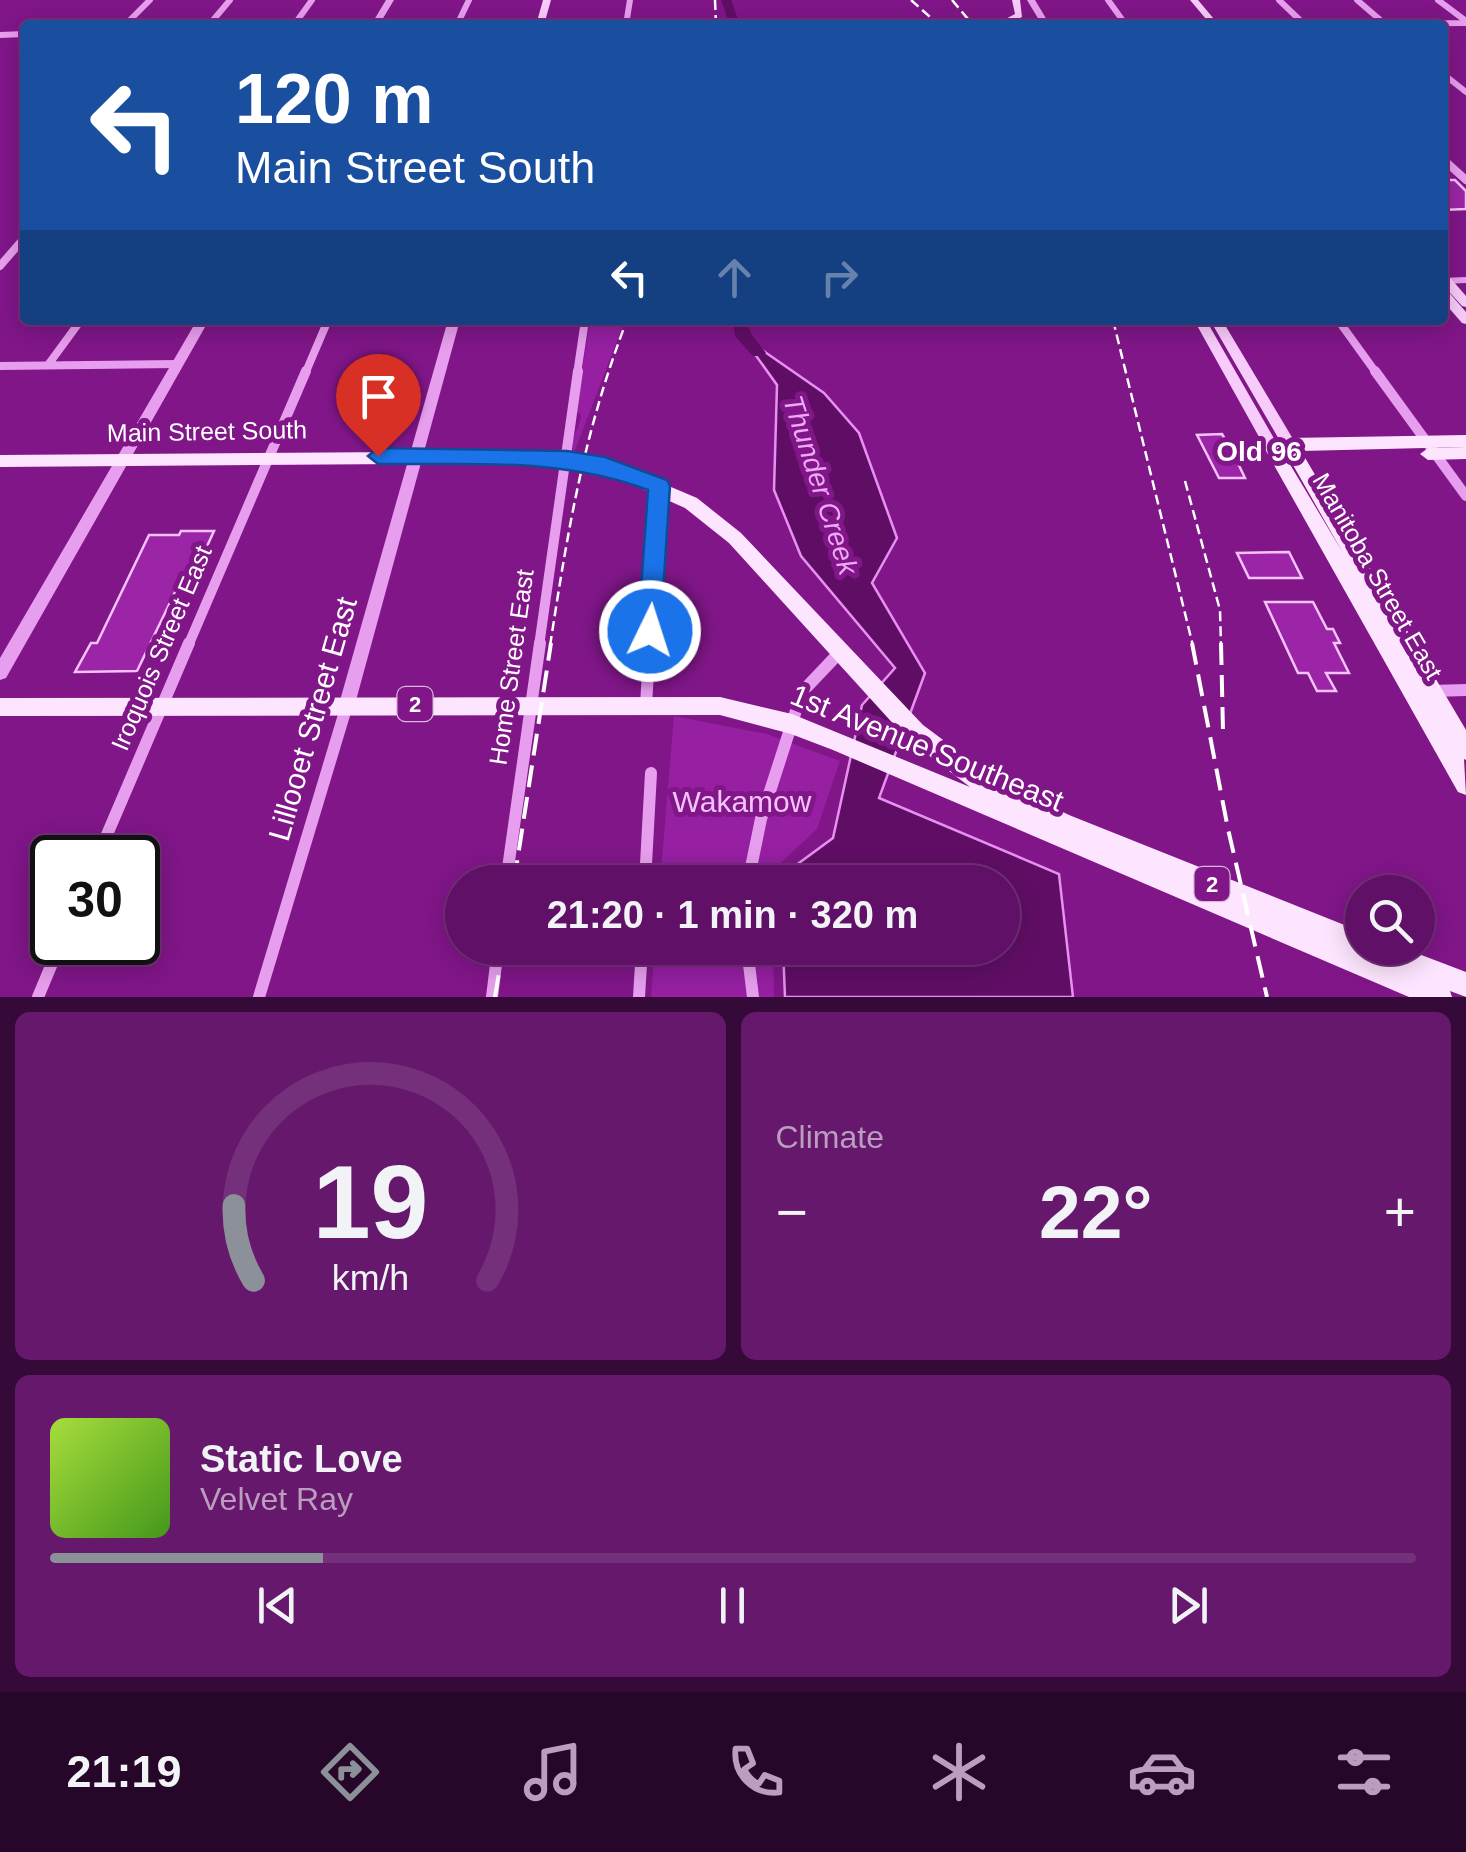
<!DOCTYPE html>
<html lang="en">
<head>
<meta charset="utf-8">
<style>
	:root { --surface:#601066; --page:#66196c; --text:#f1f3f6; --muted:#ba9dbf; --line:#74307a; --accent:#8c9099 }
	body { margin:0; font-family:Helvetica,sans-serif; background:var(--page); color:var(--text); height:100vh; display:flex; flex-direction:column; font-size:38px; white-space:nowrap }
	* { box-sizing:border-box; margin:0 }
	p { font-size:32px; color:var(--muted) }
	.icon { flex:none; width:55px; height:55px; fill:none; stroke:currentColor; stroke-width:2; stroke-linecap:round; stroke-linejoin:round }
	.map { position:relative; height:997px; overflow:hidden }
	.details { display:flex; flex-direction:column; gap:15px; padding:15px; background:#350938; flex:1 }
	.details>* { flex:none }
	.banner { position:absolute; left:20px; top:20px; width:1428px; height:305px; border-radius:10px; box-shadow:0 5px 25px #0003,0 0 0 2px var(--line); background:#1a4fa0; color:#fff; overflow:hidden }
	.buttons { position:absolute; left:1345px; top:875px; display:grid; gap:20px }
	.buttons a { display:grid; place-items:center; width:90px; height:90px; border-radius:50%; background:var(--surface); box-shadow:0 5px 25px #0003,0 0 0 2px var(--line); font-size:50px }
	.speed { position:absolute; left:30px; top:835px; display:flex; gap:20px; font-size:50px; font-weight:700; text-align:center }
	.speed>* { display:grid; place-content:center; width:130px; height:130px; border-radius:50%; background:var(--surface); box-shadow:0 5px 25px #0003,0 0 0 2px var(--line); line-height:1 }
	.speed .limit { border:5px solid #111; border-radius:15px; background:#fff; color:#111 }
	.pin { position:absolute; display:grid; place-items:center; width:85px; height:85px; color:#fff; margin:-102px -42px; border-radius:50% 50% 50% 0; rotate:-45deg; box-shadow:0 0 10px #0007 }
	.pin .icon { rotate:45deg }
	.me { position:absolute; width:110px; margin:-55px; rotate:4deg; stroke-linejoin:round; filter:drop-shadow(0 0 8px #0008) }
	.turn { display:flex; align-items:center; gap:35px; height:210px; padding:0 50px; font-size:45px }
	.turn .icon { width:130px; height:130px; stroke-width:2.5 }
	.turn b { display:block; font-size:70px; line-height:85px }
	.lanes { display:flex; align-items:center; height:95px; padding:0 50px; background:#0003; justify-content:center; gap:50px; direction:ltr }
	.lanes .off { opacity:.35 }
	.big { font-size:75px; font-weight:700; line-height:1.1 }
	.details .card { flex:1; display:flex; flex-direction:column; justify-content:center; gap:15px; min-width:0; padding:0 35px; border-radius:15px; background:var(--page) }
	.details .dial { align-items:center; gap:0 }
	.dial svg { height:260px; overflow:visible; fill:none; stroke:var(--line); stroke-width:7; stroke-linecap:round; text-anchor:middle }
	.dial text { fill:var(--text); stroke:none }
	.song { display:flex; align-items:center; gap:30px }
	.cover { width:120px; height:120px; border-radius:15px; background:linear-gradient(135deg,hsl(80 70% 55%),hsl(100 70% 35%)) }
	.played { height:10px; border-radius:5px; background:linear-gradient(90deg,var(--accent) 20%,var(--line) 20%) }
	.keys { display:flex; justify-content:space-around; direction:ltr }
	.heat { display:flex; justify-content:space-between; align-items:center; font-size:55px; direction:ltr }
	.details .tiles { flex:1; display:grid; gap:15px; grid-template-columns:1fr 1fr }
	.card:last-child { grid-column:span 2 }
	.trip { position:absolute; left:445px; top:865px; width:575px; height:100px; border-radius:50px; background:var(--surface); box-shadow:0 5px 25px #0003,0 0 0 2px var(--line); font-weight:700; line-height:100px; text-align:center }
	.tabs { display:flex; height:160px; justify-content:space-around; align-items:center; background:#260629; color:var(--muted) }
	.tabs .icon { width:70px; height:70px }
	.tabs .current { color:var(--accent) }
	.tabs b { font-size:45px; color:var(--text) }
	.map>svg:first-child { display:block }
	.green { fill:#961fa2 }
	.water { fill:#600e65; stroke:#e790f1; stroke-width:2.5 }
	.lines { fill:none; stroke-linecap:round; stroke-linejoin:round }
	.river { fill:#600e65; fill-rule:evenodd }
	.building { fill:#9c25a7; stroke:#f5c3fa; stroke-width:2.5 }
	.minor-far3 { stroke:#e79eee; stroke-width:6 }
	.minor-far2 { stroke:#e79eee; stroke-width:8 }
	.minor-far1 { stroke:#e79eee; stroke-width:10 }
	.minor { stroke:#e79eee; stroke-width:12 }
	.tertiary { fill:#e79eee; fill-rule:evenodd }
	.secondary { fill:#f7cbfa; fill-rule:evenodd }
	.primary { fill:#fee5ff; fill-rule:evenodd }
	.rail-far1 { stroke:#fff; stroke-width:2.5; stroke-dasharray:10 5; stroke-linecap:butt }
	.rail { stroke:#fff; stroke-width:4; stroke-dasharray:22 10; stroke-linecap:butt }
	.route { fill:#1a73e8; stroke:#114b97; stroke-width:2.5 }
	.labels { text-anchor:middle; stroke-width:10; stroke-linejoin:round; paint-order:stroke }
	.shield { fill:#801688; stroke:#d9b9db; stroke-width:2.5 }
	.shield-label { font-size:22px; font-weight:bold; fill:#fff }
	.street-label { font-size:25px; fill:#fff; stroke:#801688 }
	.neighbourhood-label { font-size:28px; font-weight:bold; fill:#fff; stroke:#801688 }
	.water-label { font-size:28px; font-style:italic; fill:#eea9f6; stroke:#801688 }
	.near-street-label { font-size:30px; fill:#fff; stroke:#801688 }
	.near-park-label { font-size:30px; fill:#f5c3fa; stroke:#801688 }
</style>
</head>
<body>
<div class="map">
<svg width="1466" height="997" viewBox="0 0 1466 997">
	<rect width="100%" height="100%" fill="#801688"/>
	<path class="green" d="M590 320H625L574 453C568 441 580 428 581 415L576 411Z
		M674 716 767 734 840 761 817 829 772 871V882H660Z
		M655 948H773L774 997H651Z"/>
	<path class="water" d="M742 336 824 393 859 433 897 538 872 583 925 673 879 798 1059 874 1073 997H785L783 948H1002V882H780V877L833 838 862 705 895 668 801 556 774 490 777 385Z"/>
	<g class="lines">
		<path class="river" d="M721 0H731L740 25H730Z
			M733 320H747C749 336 757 340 766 353L763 356H753L735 336Z"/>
	</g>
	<path class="building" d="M1442 180H1455L1466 191V209L1442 210Z
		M1222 434 1233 453 1245 478H1219L1197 435Z
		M181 531H214L189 586H178L137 671 75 672 91 643H97L149 535H179Z
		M1289 552 1302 578H1249L1237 553Z
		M1265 602H1313L1327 629H1333L1340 643H1334L1349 673H1326L1336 691H1317L1308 673H1298Z"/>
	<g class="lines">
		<path class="minor-far3" d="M1108 0 1126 25
			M1279 0 1304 24
			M1357 0 1385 24
			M1438 0 1466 21
			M125 25 150 0
			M209 25 230 0
			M294 25 312 0
			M457 25 469 0
			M626 25 630 0
			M1191 25 1466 23
			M0 35 25 34
			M1442 73 1466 92
			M1442 158 1448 163"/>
		<path class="minor-far2" d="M1445 161 1466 180
			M0 266 25 237
			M1338 320 1377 374
			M48 365 81 320
			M0 366 178 364
			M305 374 328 320
			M577 374 585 320"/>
		<path class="minor-far1" d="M1375 371 1466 496
			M188 646 306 371
			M539 646 578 371
			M649 646 659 487"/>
		<path class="minor" d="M1432 691 1466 690
			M646 704 650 643
			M97 858 189 643
			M506 882 540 643
			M645 882 651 773
			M748 882 761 819 802 692 839 653
			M747 948 753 997
			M38 997 61 942
			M259 997 347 705
			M492 997 498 948
			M639 997 642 948"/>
		<path class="tertiary" d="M386 0H394L379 25H371Z
			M1027 0H1035L1050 25H1042Z
			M1466 277V283L1442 284V278Z
			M197 320H209L6 678 0 680V658Z
			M448 320H460L355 704 353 709 347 711 341 709 339 704Z"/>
		<path class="secondary" d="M543 0H551L544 25H536Z
			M1012 0H1020L1022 17 1005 25H994L1015 14Z
			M1190 0H1198L1219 25H1211Z
			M1442 273H1446L1466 296V307L1462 306 1442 284Z
			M1442 288 1446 289 1466 312V324L1462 323 1442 300Z
			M1194 320H1206L1280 449 1278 453H1268Z
			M1210 320H1222L1296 444 1294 448H1284Z"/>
		<path class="primary" d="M1466 435V447L1301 451 1466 730V760L1464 759 1466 795 1458 792 1265 449 1267 445 1289 438ZM1282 451H1285L1343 553Z
			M1466 447V459L1428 460 1420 454 1428 448Z
			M531 451 605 459 697 498 741 533 923 725 997 780 1069 815 1362 932V948H1403L1466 972V997L1450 991 1452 997H1409L833 750 791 734 720 715 0 716V698L720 697 792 714 970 787 907 739 729 543 685 508 602 471 531 463 0 467V455Z"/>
		<path class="rail-far1" d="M715 0 716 25
			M911 0 939 25
			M952 0 973 25
			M1113 320 1193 646
			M1185 481 1220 610 1221 646
			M550 646C568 529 584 431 627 320"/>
		<path class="rail" d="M1192 643 1228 829 1267 997
			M1221 643 1223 731
			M514 882 551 643
			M495 997 503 948"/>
	</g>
	<path class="route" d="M378 448 567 451 605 457 667 480 670 486 660 639 650 642 638 631 648 490C562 457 470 465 378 464L368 456Z"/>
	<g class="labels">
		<g class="shield">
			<rect x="397.5" y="687" width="35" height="34" rx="8"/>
			<rect x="1194.5" y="867" width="35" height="34" rx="8"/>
		</g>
		<g class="shield-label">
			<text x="415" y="712">2</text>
			<text x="1212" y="892">2</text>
		</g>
		<g class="street-label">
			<text transform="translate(207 431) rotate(-1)" y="9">Main Street South</text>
			<text transform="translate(1378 576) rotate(60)" y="9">Manitoba Street East</text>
			<text transform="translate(161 648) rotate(-67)" y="9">Iroquois Street East</text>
			<text transform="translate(511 667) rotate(-82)" y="9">Home Street East</text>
		</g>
		<g class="neighbourhood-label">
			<text x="1259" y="461">Old 96</text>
		</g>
		<g class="water-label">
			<text transform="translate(821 485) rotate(72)" y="10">Thunder Creek</text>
		</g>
		<g class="near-street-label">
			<text transform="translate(313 719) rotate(-74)" y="10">Lillooet Street East</text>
			<text transform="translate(927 748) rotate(22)" y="10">1st Avenue Southeast</text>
		</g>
		<g class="near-park-label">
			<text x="742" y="812">Wakamow</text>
		</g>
	</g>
</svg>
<div class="buttons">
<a><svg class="icon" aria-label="search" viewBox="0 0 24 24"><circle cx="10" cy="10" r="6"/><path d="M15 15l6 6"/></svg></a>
</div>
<div class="speed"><div class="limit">30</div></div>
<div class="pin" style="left:378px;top:456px;background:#d93025"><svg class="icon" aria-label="arrive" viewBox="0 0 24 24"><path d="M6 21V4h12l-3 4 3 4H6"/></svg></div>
<svg class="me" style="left:650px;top:631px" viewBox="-20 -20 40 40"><circle r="17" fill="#1a73e8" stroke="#fff" stroke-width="3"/><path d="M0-11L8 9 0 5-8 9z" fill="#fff"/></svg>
<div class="trip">21:20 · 1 min · 320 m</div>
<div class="banner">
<div class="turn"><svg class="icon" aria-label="left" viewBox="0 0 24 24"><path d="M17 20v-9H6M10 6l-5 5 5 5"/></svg><div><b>120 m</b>Main Street South</div></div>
<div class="lanes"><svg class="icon" aria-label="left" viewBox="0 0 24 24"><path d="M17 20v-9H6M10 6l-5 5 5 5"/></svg><svg class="icon off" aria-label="ahead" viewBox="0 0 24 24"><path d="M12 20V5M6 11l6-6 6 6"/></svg><svg class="icon off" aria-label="right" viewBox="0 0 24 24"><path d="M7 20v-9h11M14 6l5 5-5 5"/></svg></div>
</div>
</div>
<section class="details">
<div class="tiles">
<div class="card dial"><svg viewBox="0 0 100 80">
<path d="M14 69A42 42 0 1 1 86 69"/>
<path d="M14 69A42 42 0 0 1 8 46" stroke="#8c9099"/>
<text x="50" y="56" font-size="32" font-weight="700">19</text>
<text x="50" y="72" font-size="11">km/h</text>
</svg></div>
<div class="card"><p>Climate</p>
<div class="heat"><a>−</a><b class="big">22°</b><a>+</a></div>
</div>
<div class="card">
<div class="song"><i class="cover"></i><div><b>Static Love</b><p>Velvet Ray</p></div></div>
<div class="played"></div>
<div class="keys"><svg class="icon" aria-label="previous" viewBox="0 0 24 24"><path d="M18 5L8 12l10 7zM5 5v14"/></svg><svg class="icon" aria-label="pause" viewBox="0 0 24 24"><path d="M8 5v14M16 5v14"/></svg><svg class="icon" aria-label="next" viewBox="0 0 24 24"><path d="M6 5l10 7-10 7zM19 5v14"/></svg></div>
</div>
</div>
</section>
<nav class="tabs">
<b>21:19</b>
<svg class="icon current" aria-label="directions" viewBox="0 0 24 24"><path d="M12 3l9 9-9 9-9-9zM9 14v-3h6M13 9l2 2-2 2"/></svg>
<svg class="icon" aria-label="music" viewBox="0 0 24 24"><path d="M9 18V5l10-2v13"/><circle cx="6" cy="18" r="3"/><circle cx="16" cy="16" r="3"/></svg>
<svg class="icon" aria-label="phone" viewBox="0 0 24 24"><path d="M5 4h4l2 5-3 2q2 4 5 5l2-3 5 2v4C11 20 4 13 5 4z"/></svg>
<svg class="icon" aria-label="climate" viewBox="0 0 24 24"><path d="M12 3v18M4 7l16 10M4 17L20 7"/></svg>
<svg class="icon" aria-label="car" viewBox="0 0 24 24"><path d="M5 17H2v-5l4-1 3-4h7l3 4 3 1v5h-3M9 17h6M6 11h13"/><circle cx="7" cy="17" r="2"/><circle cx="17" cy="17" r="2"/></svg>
<svg class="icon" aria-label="filters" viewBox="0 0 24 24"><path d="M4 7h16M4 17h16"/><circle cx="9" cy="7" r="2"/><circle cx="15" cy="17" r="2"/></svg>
</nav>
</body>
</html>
